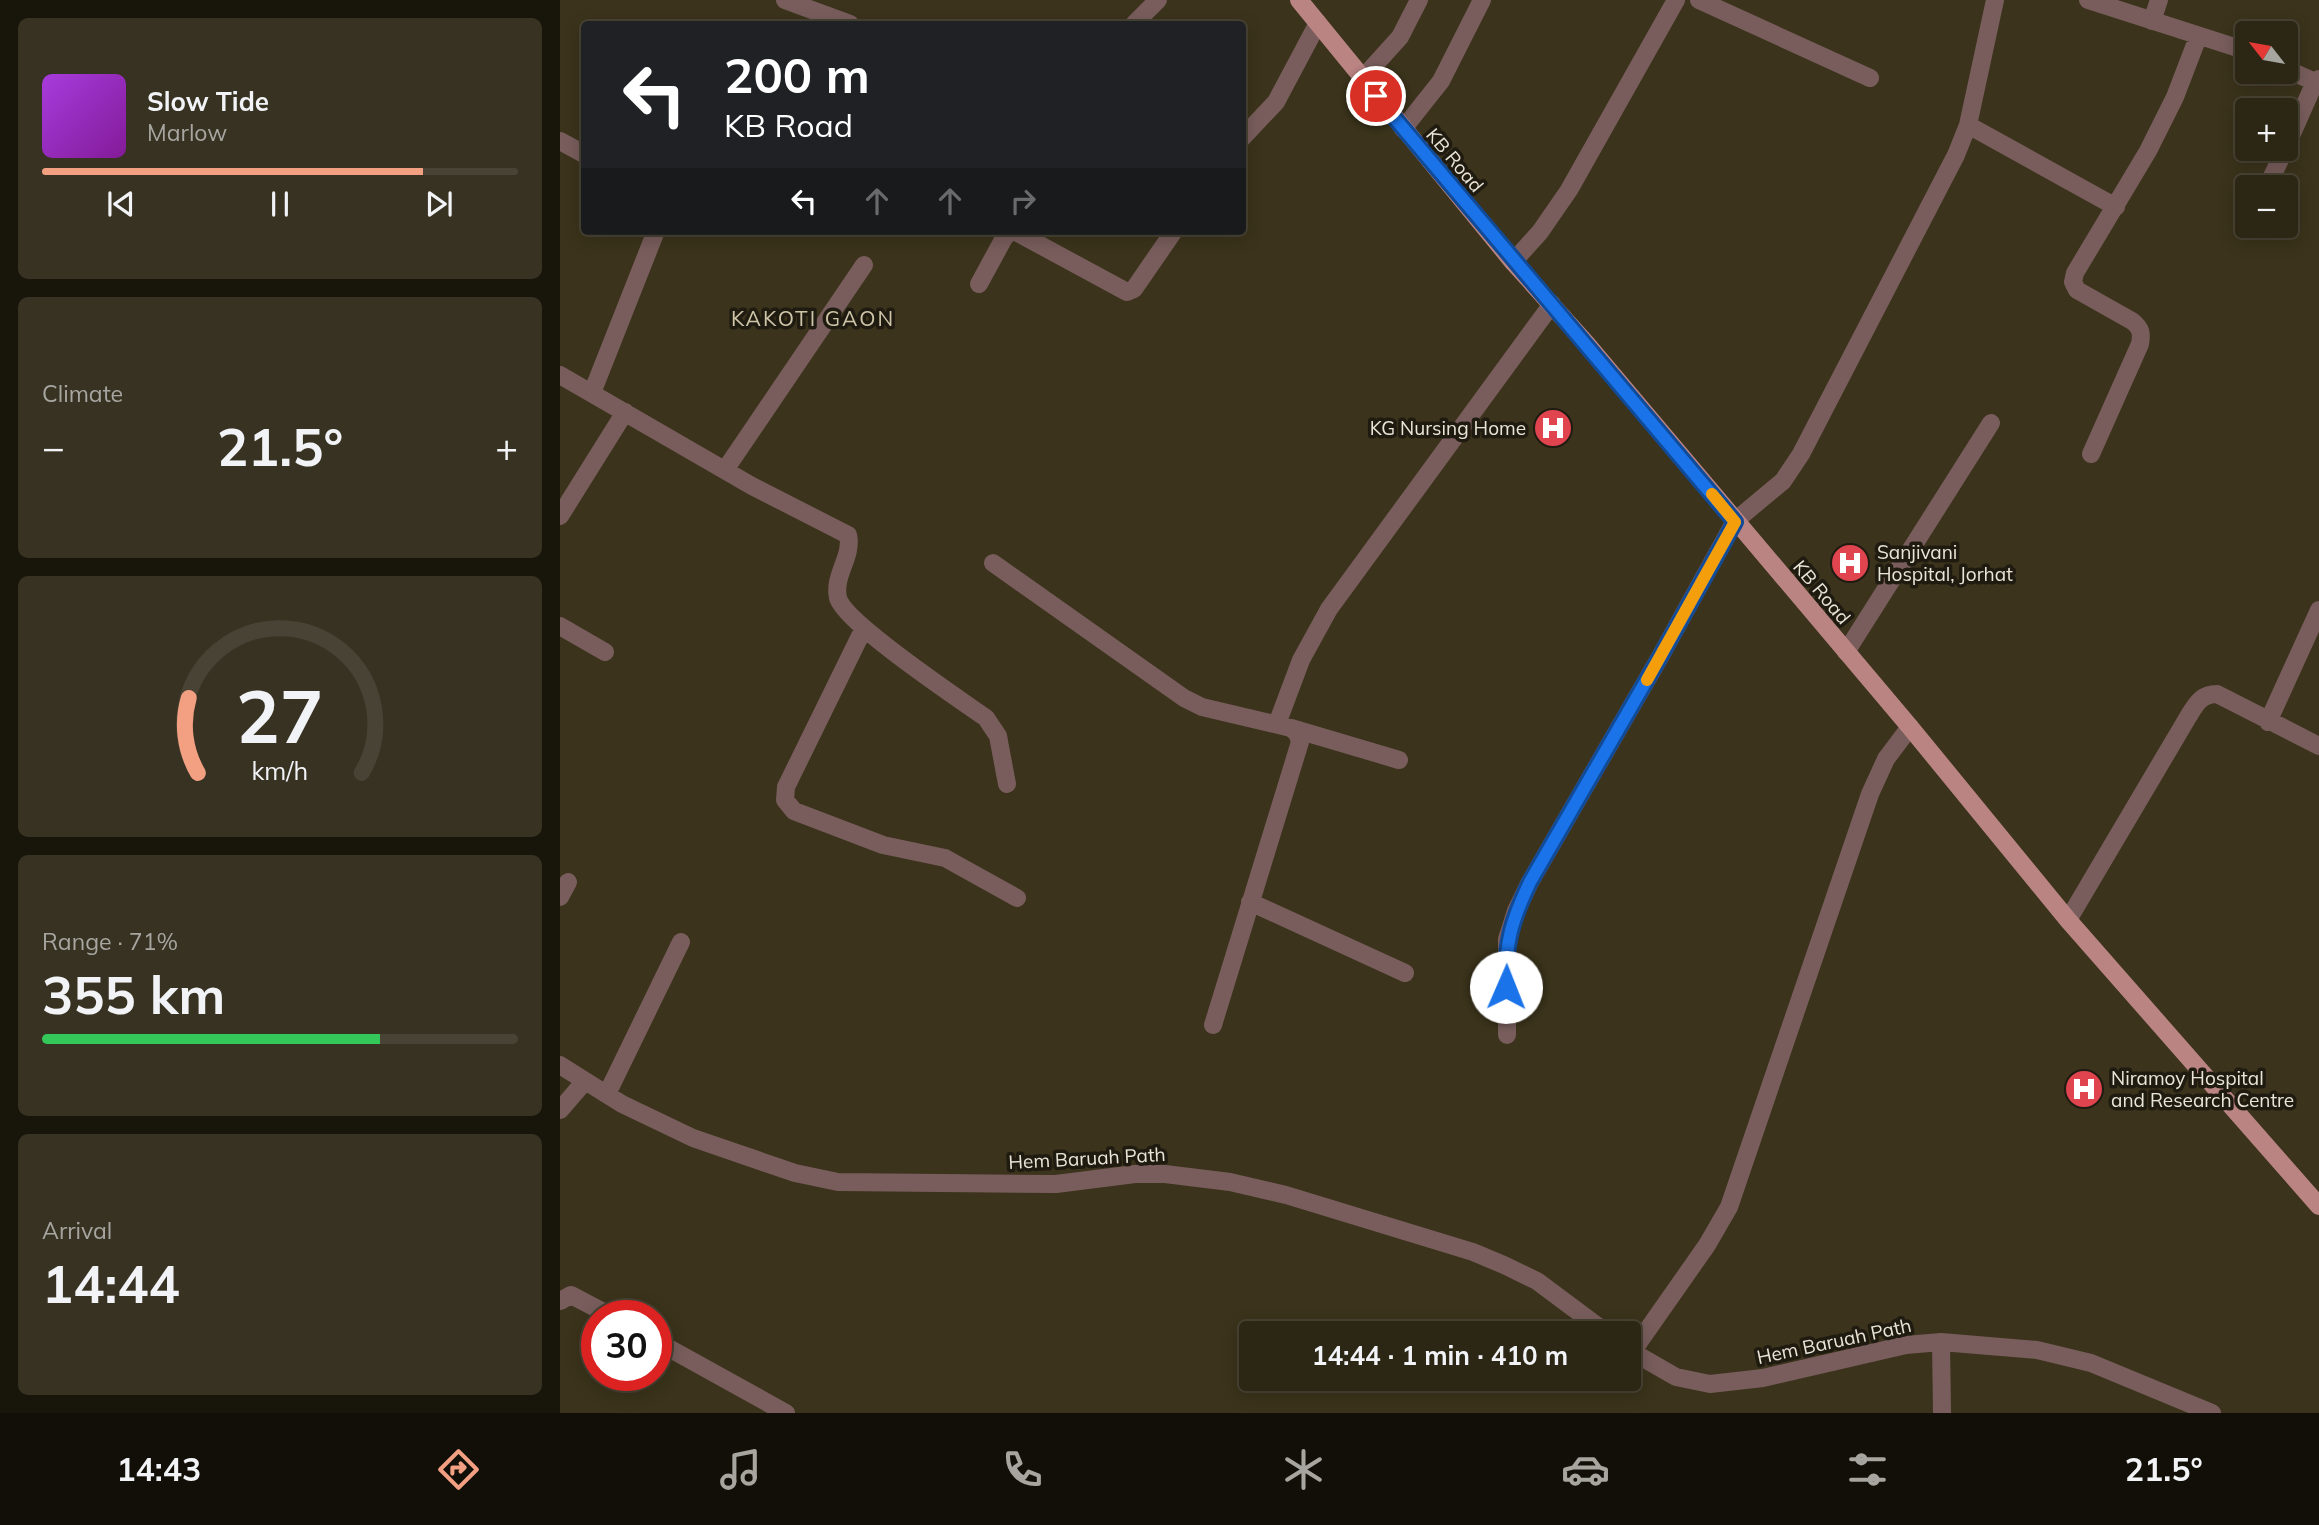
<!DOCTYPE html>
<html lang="en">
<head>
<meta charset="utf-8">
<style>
	:root { --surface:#2c2614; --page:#383222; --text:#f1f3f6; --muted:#a6a5a0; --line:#484334; --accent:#f3a082 }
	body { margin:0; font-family:Mulish,sans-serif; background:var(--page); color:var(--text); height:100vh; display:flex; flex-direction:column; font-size:26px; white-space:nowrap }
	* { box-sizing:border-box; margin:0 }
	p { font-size:23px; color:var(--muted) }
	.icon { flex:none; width:38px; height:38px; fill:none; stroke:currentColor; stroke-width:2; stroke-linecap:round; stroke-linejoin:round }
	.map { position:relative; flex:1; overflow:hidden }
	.side { display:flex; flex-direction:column; gap:18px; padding:18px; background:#18150b; width:560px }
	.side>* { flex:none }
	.guide { position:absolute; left:21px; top:21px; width:665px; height:214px; border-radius:7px; box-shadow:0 4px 18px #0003,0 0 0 2px var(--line); background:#202124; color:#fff; overflow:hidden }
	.needle { width:46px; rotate:301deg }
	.controls { position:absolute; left:1675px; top:21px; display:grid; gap:14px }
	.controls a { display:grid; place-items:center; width:63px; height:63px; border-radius:7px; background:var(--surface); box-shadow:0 4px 18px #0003,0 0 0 2px var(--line); font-size:35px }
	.speed { position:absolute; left:21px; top:1300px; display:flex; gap:14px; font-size:35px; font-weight:700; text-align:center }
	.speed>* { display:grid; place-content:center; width:91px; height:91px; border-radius:50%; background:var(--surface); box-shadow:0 4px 18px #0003,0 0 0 2px var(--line); line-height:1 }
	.speed .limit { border:10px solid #d22; background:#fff; color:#111 }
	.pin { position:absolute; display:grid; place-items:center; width:60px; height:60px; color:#fff; margin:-30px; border:4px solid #fff; border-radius:50%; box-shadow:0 2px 7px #0007 }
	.me { position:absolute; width:77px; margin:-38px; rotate:1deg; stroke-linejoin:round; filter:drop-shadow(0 0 5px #0008) }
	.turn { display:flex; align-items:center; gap:24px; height:147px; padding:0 28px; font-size:32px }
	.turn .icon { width:91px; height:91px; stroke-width:2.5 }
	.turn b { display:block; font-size:49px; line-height:60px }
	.lanes { display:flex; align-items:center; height:66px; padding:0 28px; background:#0003; justify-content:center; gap:35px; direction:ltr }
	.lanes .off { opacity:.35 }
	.big { font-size:52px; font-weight:700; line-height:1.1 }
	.side .tile { flex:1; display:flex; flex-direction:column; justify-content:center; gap:10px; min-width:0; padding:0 24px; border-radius:10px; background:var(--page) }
	.side .dial { align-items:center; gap:0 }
	.dial svg { height:182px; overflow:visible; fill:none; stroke:var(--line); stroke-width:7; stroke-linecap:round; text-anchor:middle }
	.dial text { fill:var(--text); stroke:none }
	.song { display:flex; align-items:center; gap:21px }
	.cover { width:84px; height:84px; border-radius:10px; background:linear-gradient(135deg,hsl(280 70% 55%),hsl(290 70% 35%)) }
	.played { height:7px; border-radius:4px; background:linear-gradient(90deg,var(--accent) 80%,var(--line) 80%) }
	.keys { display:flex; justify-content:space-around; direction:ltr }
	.heat { display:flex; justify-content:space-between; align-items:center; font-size:38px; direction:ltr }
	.charge { height:10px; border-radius:5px; background:linear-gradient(90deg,#34c759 71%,var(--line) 0) }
	.trip { position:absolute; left:679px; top:1321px; width:402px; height:70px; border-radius:7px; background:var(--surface); box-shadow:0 4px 18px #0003,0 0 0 2px var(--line); font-weight:700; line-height:70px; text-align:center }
	.tab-bar { display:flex; height:112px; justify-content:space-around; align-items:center; background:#120f08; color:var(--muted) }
	.tab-bar .icon { width:49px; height:49px }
	.tab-bar .current { color:var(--accent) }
	.tab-bar b { font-size:32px; color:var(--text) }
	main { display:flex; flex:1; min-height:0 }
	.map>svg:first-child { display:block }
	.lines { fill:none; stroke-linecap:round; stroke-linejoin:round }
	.minor { stroke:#785d5c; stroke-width:18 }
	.primary { stroke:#ba8483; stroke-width:18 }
	.route-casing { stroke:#114b97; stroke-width:18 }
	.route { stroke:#1a73e8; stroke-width:12 }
	.slow { stroke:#f59e0b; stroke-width:12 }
	.labels { text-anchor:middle; stroke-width:7; stroke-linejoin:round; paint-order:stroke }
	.street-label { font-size:19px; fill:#eae5d6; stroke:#1f1b11 }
	.poi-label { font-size:19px; fill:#eae5d6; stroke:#1f1b11; text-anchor:start }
	.neighbourhood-label { font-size:21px; letter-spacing:2px; fill:#cec4a7; stroke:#1f1b11 }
</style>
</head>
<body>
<main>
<section class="side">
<div class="tile">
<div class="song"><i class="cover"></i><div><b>Slow Tide</b><p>Marlow</p></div></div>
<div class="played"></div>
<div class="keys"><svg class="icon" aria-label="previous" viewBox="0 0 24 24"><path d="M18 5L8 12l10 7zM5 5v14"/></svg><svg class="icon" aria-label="pause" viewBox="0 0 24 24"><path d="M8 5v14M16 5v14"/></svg><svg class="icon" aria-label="next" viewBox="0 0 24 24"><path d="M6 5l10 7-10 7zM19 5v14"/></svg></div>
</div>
<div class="tile"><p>Climate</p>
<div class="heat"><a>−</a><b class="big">21.5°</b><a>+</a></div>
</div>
<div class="tile dial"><svg viewBox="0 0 100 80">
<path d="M14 69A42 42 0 1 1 86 69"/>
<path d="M14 69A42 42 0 0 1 10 36" stroke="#f3a082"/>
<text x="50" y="56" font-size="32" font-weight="700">27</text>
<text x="50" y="72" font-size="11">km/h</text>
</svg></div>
<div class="tile"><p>Range · 71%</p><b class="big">355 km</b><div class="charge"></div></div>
<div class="tile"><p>Arrival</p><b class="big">14:44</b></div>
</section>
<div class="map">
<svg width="1759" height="1413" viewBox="0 0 1759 1413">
	<rect width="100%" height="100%" fill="#3b331b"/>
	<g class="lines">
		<path class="minor" d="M225 0 290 24
			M1139 0 1310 78
			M1528 0 1687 51
			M1592 21 1599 0
			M574 24 598 0
			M1726 69 1755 82 1759 79
			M802 79 840 37 859 0
			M1408 125 1556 207
			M843 129 881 81 922 0
			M682 138 716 102 758 23
			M0 141 24 154
			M1726 147 1755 82
			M1707 187 1725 149
			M953 262 980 232 1009 190 1116 0
			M419 284 444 238 450 232H456L567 292 574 289 614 231
			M0 375 192 486 288 535C293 557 273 575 278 598 285 623 399 699 426 718L438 736 447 784
			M32 393 96 231
			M1531 454 1580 344C1582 333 1581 328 1572 321L1517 290 1513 282 1515 273 1588 151 1615 97 1638 37
			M165 470 304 265
			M0 516 65 412
			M433 563 624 698 642 707 731 728 737 733 740 742 653 1025
			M0 626 45 652
			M304 628 226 787 225 800 234 811 323 845 385 858 457 898
			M1286 652 1431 423
			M1708 722 1759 610
			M717 724 741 660 769 609 992 304
			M731 728 839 760
			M0 897 8 882
			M690 902 845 973
			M1508 920 1628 717C1636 704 1641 694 1657 694L1759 746
			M947 1035V939L956 911 970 882 1100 657 1175 521 1223 481 1241 454 1396 155 1408 125 1435 0
			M0 1065 62 1104 133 1138 235 1173 278 1182 496 1184 575 1174H605L670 1182 726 1195 913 1252 944 1265 977 1281 1048 1334
			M47 1094 121 942
			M0 1110 25 1081
			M0 1301 11 1295 51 1316
			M96 1341 226 1413
			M1381 1342 1382 1413
			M1069 1350 1116 1377 1150 1384 1203 1378 1346 1345 1381 1342 1477 1350 1531 1363 1652 1413
			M1072 1352 1147 1245 1169 1207 1310 794 1326 759 1350 727"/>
		<path class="primary" d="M739 0 953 262 1026 343 1350 727 1508 920 1759 1206"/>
	</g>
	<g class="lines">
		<defs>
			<path id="route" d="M816 96 1175 522 1100 657 970 882C951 922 945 943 946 987"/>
		</defs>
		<use href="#route" class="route-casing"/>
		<use href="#route" class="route"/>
		<path class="slow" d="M1087 680 1175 522 1152 494"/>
	</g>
	<defs>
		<symbol id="hospital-disc" viewBox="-11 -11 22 22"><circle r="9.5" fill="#e0444e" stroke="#1f1b11"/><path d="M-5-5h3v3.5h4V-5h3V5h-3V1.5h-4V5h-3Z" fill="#fff"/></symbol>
	</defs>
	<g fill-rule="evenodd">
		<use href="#hospital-disc" x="971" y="406" width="44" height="44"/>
		<use href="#hospital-disc" x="1268" y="541" width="44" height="44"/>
		<use href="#hospital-disc" x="1502" y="1067" width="44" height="44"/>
	</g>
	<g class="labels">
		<g class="street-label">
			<text transform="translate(895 160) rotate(50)" y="7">KB Road</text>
			<text transform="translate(1262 592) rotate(50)" y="7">KB Road</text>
			<text transform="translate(527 1158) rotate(-3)" y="7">Hem Baruah Path</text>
			<text transform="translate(1274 1341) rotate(-12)" y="7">Hem Baruah Path</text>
		</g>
		<g class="poi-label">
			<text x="966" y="435" text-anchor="end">KG Nursing Home</text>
			<text x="1317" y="559">Sanjivani<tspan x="1317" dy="22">Hospital, Jorhat</tspan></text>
			<text x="1551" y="1085">Niramoy Hospital<tspan x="1551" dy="22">and Research Centre</tspan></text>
		</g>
		<g class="neighbourhood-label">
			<text x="253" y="326">KAKOTI GAON</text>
		</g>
	</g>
</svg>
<div class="controls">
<a><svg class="needle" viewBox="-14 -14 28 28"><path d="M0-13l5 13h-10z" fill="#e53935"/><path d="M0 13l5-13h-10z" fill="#a6a5a0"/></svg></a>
<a>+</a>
<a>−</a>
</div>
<div class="speed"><div class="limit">30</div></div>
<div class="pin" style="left:816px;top:96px;background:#d93025"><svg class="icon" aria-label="arrive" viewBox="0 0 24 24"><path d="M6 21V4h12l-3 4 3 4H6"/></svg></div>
<svg class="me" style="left:946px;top:987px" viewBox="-20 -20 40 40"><circle r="19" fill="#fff"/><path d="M0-13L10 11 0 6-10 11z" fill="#1a73e8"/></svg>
<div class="trip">14:44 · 1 min · 410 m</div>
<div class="guide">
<div class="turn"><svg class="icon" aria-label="left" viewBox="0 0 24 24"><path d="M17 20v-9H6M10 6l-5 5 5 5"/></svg><div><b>200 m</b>KB Road</div></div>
<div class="lanes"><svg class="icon" aria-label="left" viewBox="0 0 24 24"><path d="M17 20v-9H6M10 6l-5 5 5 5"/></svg><svg class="icon off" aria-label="ahead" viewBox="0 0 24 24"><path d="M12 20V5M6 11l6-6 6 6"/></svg><svg class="icon off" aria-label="ahead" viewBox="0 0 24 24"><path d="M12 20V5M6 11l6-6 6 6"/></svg><svg class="icon off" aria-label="right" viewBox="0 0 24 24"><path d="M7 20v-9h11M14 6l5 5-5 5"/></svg></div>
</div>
</div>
</main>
<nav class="tab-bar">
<b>14:43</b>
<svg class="icon current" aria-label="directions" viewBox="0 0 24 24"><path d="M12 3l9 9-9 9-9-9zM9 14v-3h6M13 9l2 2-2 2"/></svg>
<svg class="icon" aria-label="music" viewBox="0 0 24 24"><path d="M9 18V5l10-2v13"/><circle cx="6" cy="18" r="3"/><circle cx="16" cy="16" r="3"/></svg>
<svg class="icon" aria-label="phone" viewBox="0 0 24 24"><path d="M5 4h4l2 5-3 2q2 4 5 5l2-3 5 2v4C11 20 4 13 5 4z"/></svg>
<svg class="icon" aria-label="climate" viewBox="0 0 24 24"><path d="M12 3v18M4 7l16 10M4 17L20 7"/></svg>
<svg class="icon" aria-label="car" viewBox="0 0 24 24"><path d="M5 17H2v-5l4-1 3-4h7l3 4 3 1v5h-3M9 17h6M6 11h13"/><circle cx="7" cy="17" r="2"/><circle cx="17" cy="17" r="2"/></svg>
<svg class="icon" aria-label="filters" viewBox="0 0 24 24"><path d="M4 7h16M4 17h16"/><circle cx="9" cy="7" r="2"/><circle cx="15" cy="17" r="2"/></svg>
<b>21.5°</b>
</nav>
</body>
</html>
